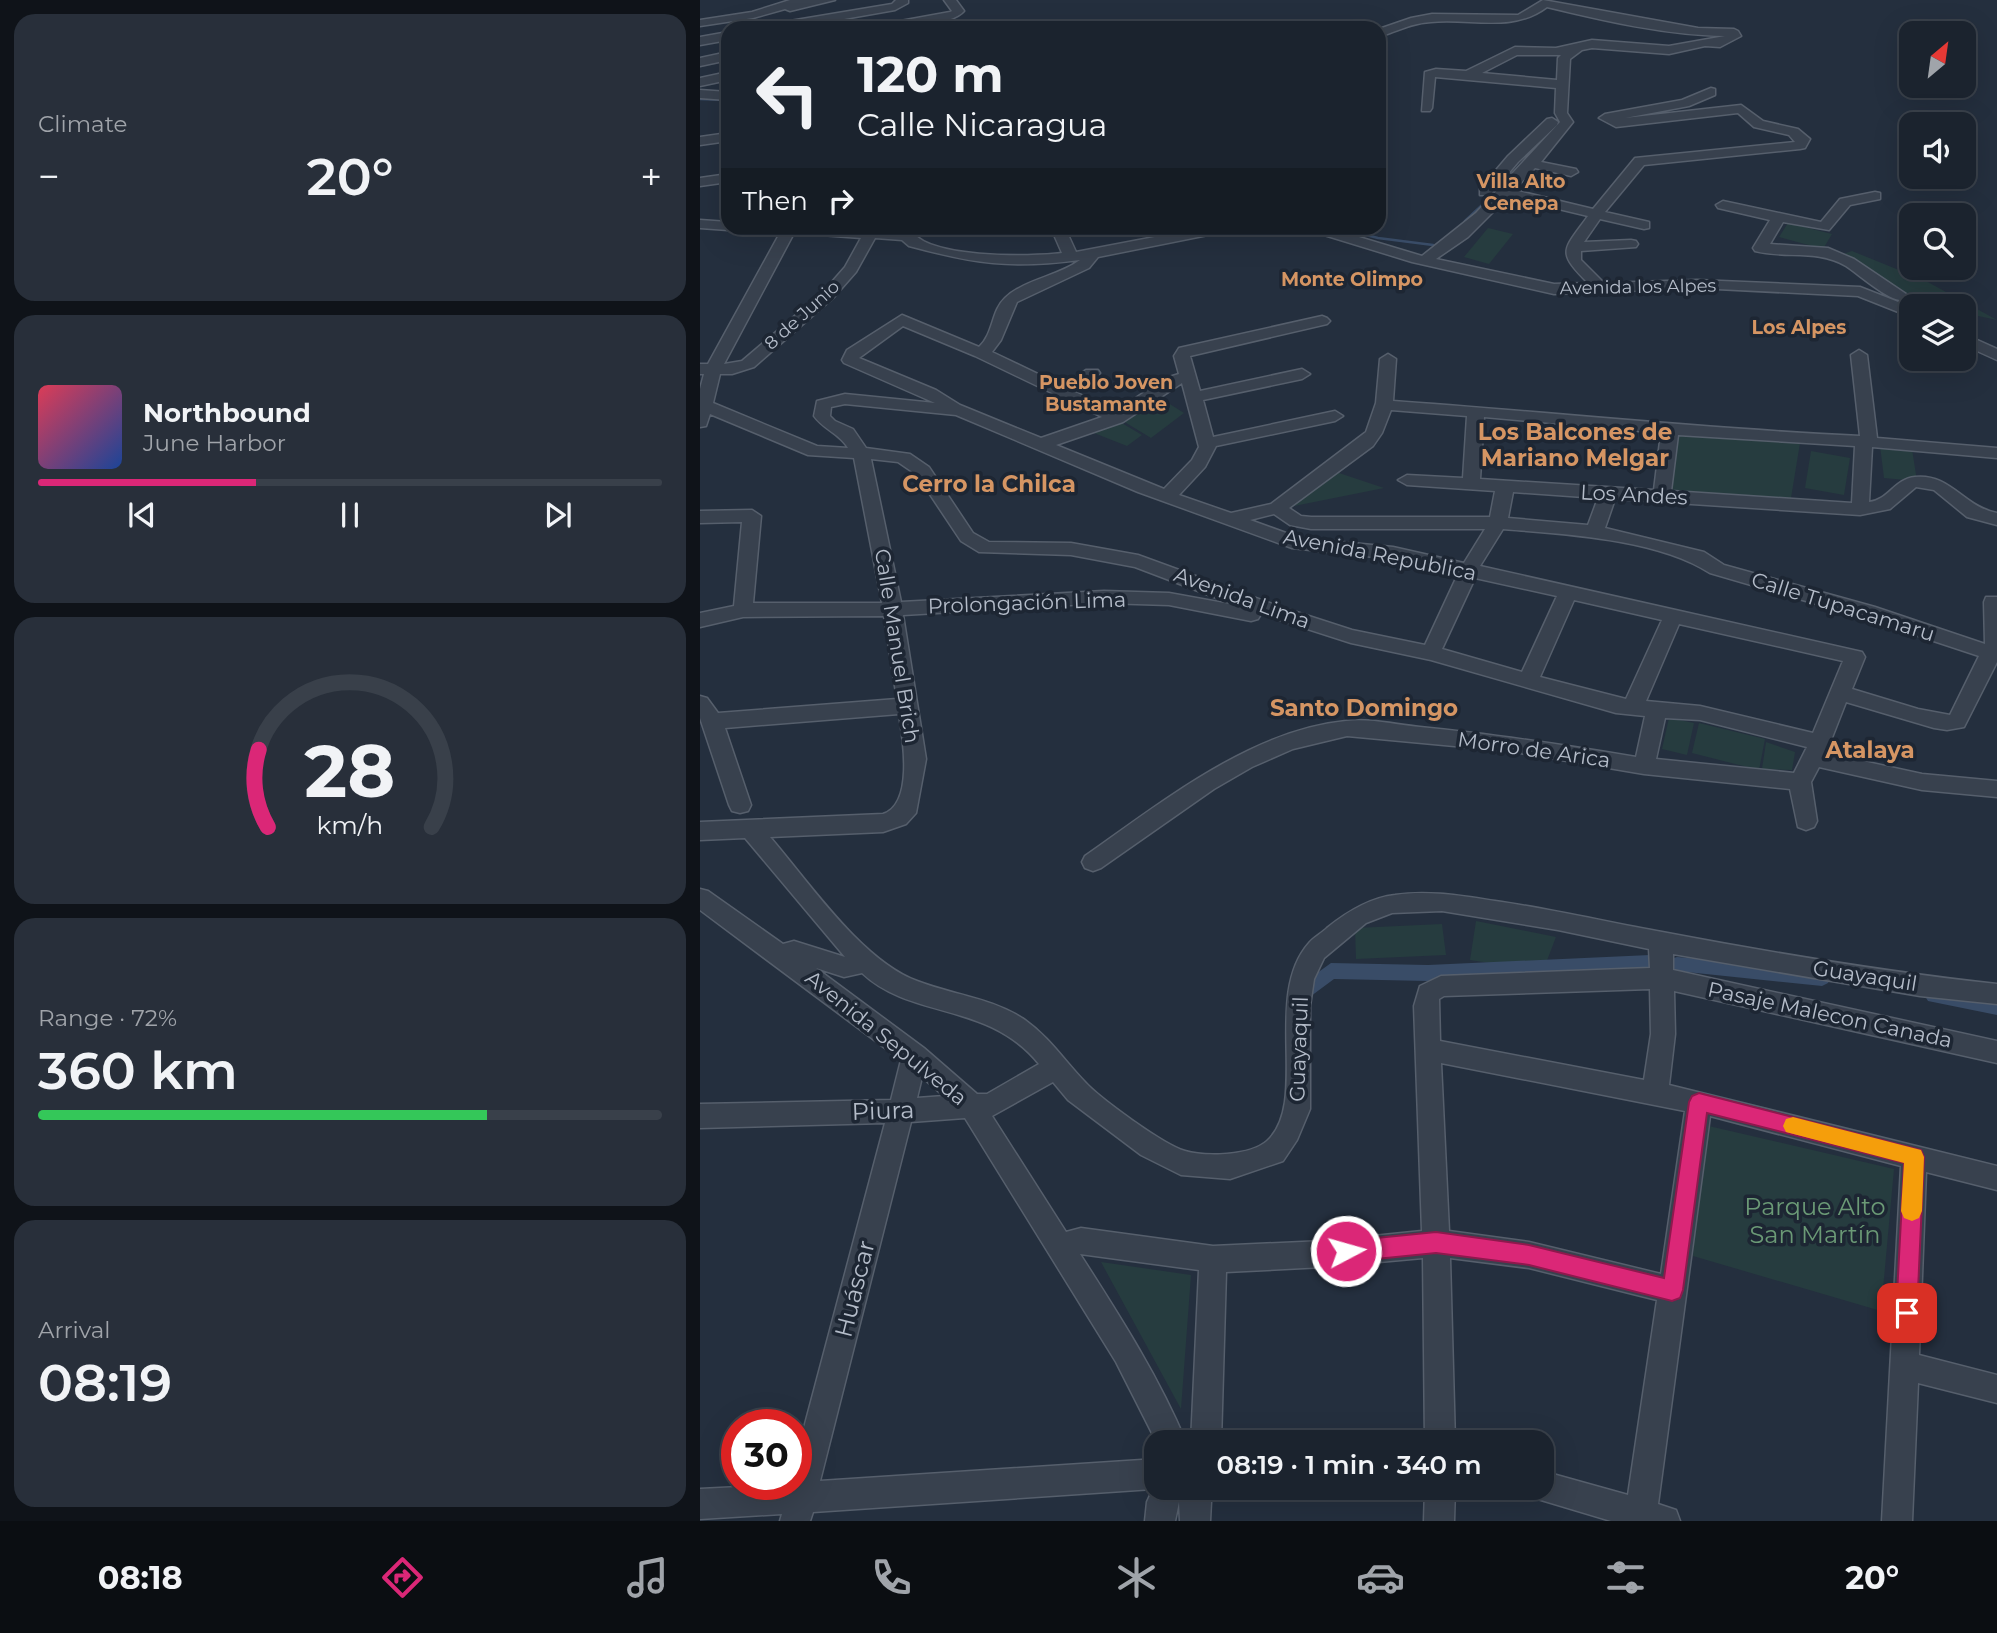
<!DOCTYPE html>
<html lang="en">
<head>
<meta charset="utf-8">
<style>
	:root { --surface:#1b232e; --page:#282f3a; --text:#f1f3f6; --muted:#a0a4aa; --line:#39404a; --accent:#db2777 }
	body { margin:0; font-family:Montserrat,sans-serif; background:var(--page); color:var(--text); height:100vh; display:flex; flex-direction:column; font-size:26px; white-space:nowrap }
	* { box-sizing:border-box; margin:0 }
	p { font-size:23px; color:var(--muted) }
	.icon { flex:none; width:38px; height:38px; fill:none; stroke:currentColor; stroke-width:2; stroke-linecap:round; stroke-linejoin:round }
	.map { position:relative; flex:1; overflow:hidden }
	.side { display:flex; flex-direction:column; gap:14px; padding:14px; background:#0f1319; width:700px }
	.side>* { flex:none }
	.hud { position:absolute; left:21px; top:21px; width:665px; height:214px; border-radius:21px; box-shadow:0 7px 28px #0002,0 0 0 2px var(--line); background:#1b232e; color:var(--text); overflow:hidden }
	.needle { width:46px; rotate:29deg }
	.buttons { position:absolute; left:1199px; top:21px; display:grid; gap:14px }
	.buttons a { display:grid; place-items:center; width:77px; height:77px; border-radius:14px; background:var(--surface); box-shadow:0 7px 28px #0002,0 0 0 2px var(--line); font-size:35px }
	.speed { position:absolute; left:21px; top:1409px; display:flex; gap:14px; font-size:35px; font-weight:700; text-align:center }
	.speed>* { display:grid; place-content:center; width:91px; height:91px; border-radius:50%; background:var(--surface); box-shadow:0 7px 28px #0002,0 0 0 2px var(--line); line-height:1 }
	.speed .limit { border:10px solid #d22; background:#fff; color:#111 }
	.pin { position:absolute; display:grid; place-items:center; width:60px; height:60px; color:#fff; margin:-30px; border-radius:14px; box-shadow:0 4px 10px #0006 }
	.me { position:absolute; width:77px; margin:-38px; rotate:84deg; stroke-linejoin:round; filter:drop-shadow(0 0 5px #0008) }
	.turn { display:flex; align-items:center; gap:24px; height:147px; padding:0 21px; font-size:32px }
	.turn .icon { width:91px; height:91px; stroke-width:2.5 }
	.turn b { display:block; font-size:49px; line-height:60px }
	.then { display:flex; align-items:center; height:66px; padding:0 21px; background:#0003; gap:14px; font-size:26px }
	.big { font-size:52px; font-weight:600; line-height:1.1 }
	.side .widget { flex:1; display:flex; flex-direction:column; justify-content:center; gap:10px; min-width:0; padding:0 24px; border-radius:21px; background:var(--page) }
	.side .dial { align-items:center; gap:0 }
	.dial svg { height:182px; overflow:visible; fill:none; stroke:var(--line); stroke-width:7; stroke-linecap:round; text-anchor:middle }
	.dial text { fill:var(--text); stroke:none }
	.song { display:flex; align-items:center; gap:21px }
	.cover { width:84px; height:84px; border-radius:10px; background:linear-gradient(135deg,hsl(350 70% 55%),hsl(220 70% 35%)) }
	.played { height:7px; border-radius:4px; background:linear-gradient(90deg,var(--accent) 35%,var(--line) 35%) }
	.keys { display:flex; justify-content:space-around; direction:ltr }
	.heat { display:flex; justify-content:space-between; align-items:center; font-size:38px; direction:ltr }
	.charge { height:10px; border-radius:5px; background:linear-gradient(90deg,#34c759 72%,var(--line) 0) }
	.trip { position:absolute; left:444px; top:1430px; width:410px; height:70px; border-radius:21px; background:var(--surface); box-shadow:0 7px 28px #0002,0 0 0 2px var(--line); font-weight:600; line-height:70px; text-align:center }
	.tabs { display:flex; height:112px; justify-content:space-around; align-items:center; background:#0b0e12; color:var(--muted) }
	.tabs .icon { width:49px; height:49px }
	.tabs .on { color:var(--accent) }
	.tabs b { font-size:32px; color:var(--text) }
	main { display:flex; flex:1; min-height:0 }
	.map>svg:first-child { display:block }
	.green { fill:#263c3f }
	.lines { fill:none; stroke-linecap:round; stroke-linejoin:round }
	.stream { stroke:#394c67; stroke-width:2.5 }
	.canal { fill:#394c67; fill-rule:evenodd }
	.minor-casing { stroke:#565f6c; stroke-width:3 }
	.minor { fill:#38414e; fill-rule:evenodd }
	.route { fill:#db2777; stroke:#8e194d; stroke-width:2 }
	.slow { fill:#f59e0b }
	.labels { text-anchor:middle; stroke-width:7; stroke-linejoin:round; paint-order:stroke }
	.far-street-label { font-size:18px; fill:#b4bcc9; stroke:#1d2633 }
	.far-neighbourhood-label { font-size:19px; font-weight:bold; fill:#d59563; stroke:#1d2633 }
	.street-label { font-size:21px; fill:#b4bcc9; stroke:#1d2633 }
	.neighbourhood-label { font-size:23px; font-weight:bold; fill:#d59563; stroke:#1d2633 }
	.near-street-label { font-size:24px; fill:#b4bcc9; stroke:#1d2633 }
	.near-park-label { font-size:24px; fill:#6b9a76; stroke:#1d2633 }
</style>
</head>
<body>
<main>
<section class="side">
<div class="widget"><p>Climate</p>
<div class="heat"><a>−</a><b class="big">20°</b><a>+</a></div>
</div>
<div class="widget">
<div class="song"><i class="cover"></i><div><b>Northbound</b><p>June Harbor</p></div></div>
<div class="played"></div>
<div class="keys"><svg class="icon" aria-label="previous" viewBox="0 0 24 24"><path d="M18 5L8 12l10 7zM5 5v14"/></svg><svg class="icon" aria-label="pause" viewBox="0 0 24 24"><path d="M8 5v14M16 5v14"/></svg><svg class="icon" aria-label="next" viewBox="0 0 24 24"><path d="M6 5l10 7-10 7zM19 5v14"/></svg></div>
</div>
<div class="widget dial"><svg viewBox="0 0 100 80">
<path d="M14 69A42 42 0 1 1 86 69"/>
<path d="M14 69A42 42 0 0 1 10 35" stroke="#db2777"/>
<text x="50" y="56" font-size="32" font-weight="700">28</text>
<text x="50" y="72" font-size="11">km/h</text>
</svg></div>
<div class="widget"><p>Range · 72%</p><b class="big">360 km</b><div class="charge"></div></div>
<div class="widget"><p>Arrival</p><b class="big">08:19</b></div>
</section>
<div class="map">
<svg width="1297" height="1521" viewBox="0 0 1297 1521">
	<rect width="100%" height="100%" fill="#242f3e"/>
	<path class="green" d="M1088 223 1132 234 1123 249 1079 237Z
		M788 228 813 234 789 264 764 257Z
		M1152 251 1226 281 1297 320 1264 313V306H1247L1234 301 1218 302 1140 255Z
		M457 396 484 413 451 438 423 421Z
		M420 422 442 435 427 446 394 433Z
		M973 434 1100 443 1091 498 969 491Z
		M1180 446 1212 449 1217 481 1184 478Z
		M1111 451 1150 458 1144 495 1105 488Z
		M633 471 684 488 589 507Z
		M969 718 994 723 987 755 962 749Z
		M999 723 1065 739 1059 770 992 753Z
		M1066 742 1095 752 1092 770 1062 769Z
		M776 921 856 937 843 971 770 960Z
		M742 924 746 955 656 959 655 928Z
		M1000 1124 1194 1169 1181 1311 993 1256Z
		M401 1262 491 1275 481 1409Z"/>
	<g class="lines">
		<path class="stream" d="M0 99 28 100
			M848 135 859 122
			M765 221 795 193
			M639 228 678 238 733 245"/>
		<path class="canal" d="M950 955 956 957 959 962 956 967 950 969 728 981 634 979 607 999 601 1002 595 999 592 994 595 989 631 963 728 965Z
			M977 957 1122 970 1128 973 1131 978 1128 983 1122 986 977 971 971 969 968 964 971 959Z
			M1234 988 1297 999V1015L1228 1001 1225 996 1228 991Z"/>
		<defs>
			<path id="minor" d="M90 0H135L90 11 85 9 53 18 0 26V20L52 12Z
				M196 0H208V3L195 10 93 28H66L72 24 192 4Z
				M244 0H256L264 11C251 26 198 28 178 28L184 24 250 12 252 11Z
				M843 0 998 28 1034 29 1038 31 1041 36 1020 47 1005 46 969 54 892 48 882 50 870 59 867 113 873 122 841 162 876 169 878 172 871 176 835 168 814 190 893 209 935 158 1095 142 1089 135 1054 127 1038 113 916 127 899 118 905 114 982 100 1011 88 1015 89V95L989 106 925 118 1041 105 1063 121 1098 129 1110 139 1105 148 1100 149 944 165 905 212 949 222V228L944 229 900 219 884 242 931 240 936 241 938 244 936 247 881 251V260L904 283 997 280 1160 287 1211 307V317L1158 296 997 288 854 294 712 262 611 231 609 228H629L722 256 776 213 860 122 855 113 856 88 735 77 732 108 730 111H722L725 72 736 69 766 71 815 47 856 48 892 40 969 46 1025 36C965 35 905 21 847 7 813 33 771 18 731 22 712 23 697 31 679 37V29L711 18 732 14 818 15ZM817 55H861L858 58 857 80 782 73ZM808 197 888 216C863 251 856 251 888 283L854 284 736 259 768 237Z
				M28 32V40L0 45V37Z
				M28 52V60L0 66V58Z
				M28 72V80L0 86V78Z
				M0 90 28 92V100L0 98Z
				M852 118 858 122 857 125 818 162 790 195H780V189L808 156 847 119Z
				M28 133V141L0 145V137Z
				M28 174V182L0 186V178Z
				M1175 192 1180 193V199L1150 205 1129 230 1083 222 1070 244 1128 248 1154 259 1206 294 1209 297 1206 300C1191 304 1160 275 1146 266 1117 249 1086 259 1055 251L1053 248 1070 220 1018 208 1016 205 1023 201 1121 222 1140 199Z
				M0 220 28 222V228H34L28 230 0 228Z
				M68 228H137L198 231 197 228H211C220 259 333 257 362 253L351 228H365L376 252 502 228H530L523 232 398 257 389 268 317 302 301 340 292 352 363 386 386 370H398L400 373 398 376 375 392 416 411 466 378 479 374 474 356 479 348 622 316 627 318 630 321 627 324 490 356 500 391 602 369 610 374 602 379 503 400 513 437 635 411 643 416 635 421 516 446 505 467 479 495 531 513 571 504 666 432 676 403 680 359 688 354 696 359 693 401C849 412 1004 429 1160 436L1151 355 1159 350 1167 355 1177 438 1297 448V458L1172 447 1169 502C1189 500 1194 479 1215 477 1250 473 1264 507 1297 513V525L1267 517 1234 490 1216 487 1190 509 1160 515 915 499 905 528 1004 552 1024 565 1175 607 1285 644 1284 602 1286 597H1297V662L1264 727 1247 730 1234 728 1146 702 1126 753 1222 774 1297 781V797L1222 790 1119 767 1111 782 1117 821 1114 827 1106 830 1098 827 1090 789 944 774 808 751 647 736 593 749 552 767 514 789 401 868 393 871 385 868 382 862 385 856C461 803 551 730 646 721 670 718 697 725 720 727 793 734 864 745 936 757L945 716 916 713 731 660 651 643 561 614 558 619 551 621 469 605 404 603 203 615 226 759 216 813 206 824 183 832 70 837C109 882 161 960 217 981 253 995 293 998 325 1020 349 1037 364 1060 384 1081 399 1098 464 1145 485 1151 505 1157 550 1156 567 1141 610 1102 562 996 609 943 614 937 622 933 627 928 647 912 669 898 695 895 729 890 761 896 795 901 851 909 906 922 962 932 1073 953 1185 972 1297 984V1004L1220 996 973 954V970L1297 1041V1063L974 991 975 1034 969 1085 1297 1166V1190L1226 1172 1219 1355 1297 1375V1403L1218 1383 1212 1521H1182L1201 1166 1010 1116 958 1504 976 1510 980 1521H911L831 1497 828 1488H842V1471L928 1495 957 1300 829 1268 750 1258 755 1442H725L723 1258 624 1267 526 1272 521 1442H491L499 1270 380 1254C419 1315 458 1375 486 1442L457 1443 416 1362 265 1118 211 1122 120 1481 457 1459V1488H505L511 1502 510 1521H480L479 1502 475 1521H445L447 1502 453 1489 113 1512 110 1521H80L82 1514 0 1519V1489L96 1484V1458L185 1123 0 1128V1104L191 1100 201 1060 0 910V889L8 891 83 944 94 941 145 957 45 838 0 840V822L183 814C214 804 203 739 199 714L25 728 51 805 48 811 40 813 32 811 29 805 0 718V696L7 698 18 713 197 699 184 616 43 617 0 627V613L34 606 42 522 0 523V511L52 510 61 516 53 603H182L154 458 108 455 10 414 6 426 0 427V389L4 374H0V364H8L80 233 70 231ZM94 233 161 238 145 267 124 291 42 361 24 364ZM175 238 202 240 209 246C276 264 310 269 380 260 359 276 325 279 305 298 291 311 294 333 279 347L202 315 147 350 142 360 144 363 235 403 145 394 117 401 114 416C124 430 139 433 148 448L117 446 13 403 20 374H32L54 367 134 297 156 272ZM203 326 275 356 402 417 341 438 260 405 236 390 159 358ZM482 383 499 447 492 460 464 489 356 445 423 422ZM145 404 256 415 438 492 592 548 693 559 758 574 725 645 652 630 581 607 438 555 371 543 289 542 273 533 229 467 210 454 166 448 153 429 135 421 130 416 131 407ZM691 410 767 416 763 478 707 475 698 480 707 485 795 491 790 517H611L601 516 589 508 673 446 682 433ZM784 417 961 433 954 490 780 479ZM978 435 1155 446 1152 503 971 491ZM171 459 198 462 217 475 261 541 279 552 371 555 435 567 535 605 469 593 404 591 201 602ZM813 492 898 498 888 525 808 518ZM574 514 590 525 611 529H785L764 563 693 547 600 538 550 520ZM803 529C865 534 958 539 1010 573L1161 617 1279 656 1250 715 1218 709 1152 689 1165 657 1162 652 780 566ZM775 578 857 596 822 672 742 649ZM874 600 962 620 926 699 840 677ZM979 624 1143 661 1113 733 1000 706 946 701ZM965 718 1000 720 1107 747 1094 773 956 759ZM742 911 858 930 949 949 950 968 741 976 720 986 714 1006 722 1231 624 1241 513 1246 381 1228 366 1232 292 1116 353 1082 368 1100 441 1155 481 1175 530 1179 583 1161 597 1140 610 1109V1006L614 979 624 958 666 923 692 913ZM116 968 144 977 162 973C212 1020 288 1001 339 1064L287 1094H277L224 1048ZM950 989 951 1034 944 1080 740 1041 739 999 744 996ZM741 1063 985 1111 961 1274 829 1242 749 1231ZM222 1077 244 1096 217 1098Z
				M1264 334 1297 349V360L1264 345Z
				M725 1488H755L754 1521H724Z"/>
		</defs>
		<use href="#minor" class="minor-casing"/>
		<use href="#minor" class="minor"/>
	</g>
	<path class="route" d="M999 1093 1221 1150 1224 1157 1217 1313 1214 1320 1207 1323 1199 1320 1196 1313 1204 1163 1007 1113 983 1290 980 1298 972 1301 829 1265 736 1253 646 1262 639 1259 636 1251 639 1244 646 1241 736 1232 829 1245 964 1278 989 1102 992 1096Z"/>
	<path class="slow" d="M1093 1117 1221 1150 1224 1157 1222 1211 1219 1218 1212 1221 1204 1218 1201 1211 1204 1163 1086 1132 1083 1126 1086 1119Z"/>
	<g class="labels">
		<g class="far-street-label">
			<text transform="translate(938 287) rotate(-1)" y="6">Avenida los Alpes</text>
			<text transform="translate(102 315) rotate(-42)" y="6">8 de Junio</text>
		</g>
		<g class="far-neighbourhood-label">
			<text x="821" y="188">Villa Alto<tspan x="821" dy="22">Cenepa</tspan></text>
			<text x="652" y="286">Monte Olimpo</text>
			<text x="1099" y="334">Los Alpes</text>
			<text x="406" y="389">Pueblo Joven<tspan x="406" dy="22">Bustamante</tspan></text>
		</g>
		<g class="street-label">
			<text transform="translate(934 495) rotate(3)" y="7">Los Andes</text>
			<text transform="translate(680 555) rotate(11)" y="7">Avenida Republica</text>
			<text transform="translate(542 598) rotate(20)" y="7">Avenida Lima</text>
			<text transform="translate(327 603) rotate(-2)" y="7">Prolongación Lima</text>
			<text transform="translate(1143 607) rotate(17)" y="7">Calle Tupacamaru</text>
			<text transform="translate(197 646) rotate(81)" y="7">Calle Manuel Brich</text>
			<text transform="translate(834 750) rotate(8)" y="7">Morro de Arica</text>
			<text transform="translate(1165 976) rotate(9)" y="7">Guayaquil</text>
			<text transform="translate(1130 1015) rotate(12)" y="7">Pasaje Malecon Canada</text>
			<text transform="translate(186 1038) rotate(39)" y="7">Avenida Sepulveda</text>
			<text transform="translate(599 1049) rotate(-88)" y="7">Guayaquil</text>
		</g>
		<g class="neighbourhood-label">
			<text x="875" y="440">Los Balcones de<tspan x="875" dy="26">Mariano Melgar</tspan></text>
			<text x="289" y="492">Cerro la Chilca</text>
			<text x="664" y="716">Santo Domingo</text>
			<text x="1170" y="758">Atalaya</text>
		</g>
		<g class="near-street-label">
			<text transform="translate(183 1111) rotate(-2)" y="8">Piura</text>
			<text transform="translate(155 1289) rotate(-76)" y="8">Huáscar</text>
		</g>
		<g class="near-park-label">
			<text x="1115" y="1215">Parque Alto<tspan x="1115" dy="28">San Martín</tspan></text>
		</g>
	</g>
</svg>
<div class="buttons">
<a><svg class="needle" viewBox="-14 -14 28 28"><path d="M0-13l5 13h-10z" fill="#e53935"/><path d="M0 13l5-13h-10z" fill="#a0a4aa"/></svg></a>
<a><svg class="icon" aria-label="sound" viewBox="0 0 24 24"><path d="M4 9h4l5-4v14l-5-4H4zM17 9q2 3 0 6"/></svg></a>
<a><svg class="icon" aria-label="search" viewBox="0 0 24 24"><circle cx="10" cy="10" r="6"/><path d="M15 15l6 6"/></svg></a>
<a><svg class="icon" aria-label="layers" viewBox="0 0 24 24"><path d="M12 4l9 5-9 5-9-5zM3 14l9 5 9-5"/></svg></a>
</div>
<div class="speed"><div class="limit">30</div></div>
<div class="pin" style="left:1207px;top:1313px;background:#d93025"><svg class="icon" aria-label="arrive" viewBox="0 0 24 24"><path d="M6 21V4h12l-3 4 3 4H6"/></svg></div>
<svg class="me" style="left:646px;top:1251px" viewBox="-20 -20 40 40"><circle r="17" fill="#db2777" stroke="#fff" stroke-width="3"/><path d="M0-11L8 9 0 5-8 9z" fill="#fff"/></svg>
<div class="trip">08:19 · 1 min · 340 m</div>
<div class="hud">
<div class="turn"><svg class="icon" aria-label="left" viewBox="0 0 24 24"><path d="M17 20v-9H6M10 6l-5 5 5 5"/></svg><div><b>120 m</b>Calle Nicaragua</div></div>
<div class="then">Then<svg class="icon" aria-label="right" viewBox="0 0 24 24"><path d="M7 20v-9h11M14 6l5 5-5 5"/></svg></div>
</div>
</div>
</main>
<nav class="tabs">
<b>08:18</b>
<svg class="icon on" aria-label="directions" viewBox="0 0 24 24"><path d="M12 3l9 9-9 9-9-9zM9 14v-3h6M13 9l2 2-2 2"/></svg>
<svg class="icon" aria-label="music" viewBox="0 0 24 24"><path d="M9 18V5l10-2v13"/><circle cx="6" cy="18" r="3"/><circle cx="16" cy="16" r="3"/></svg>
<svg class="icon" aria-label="phone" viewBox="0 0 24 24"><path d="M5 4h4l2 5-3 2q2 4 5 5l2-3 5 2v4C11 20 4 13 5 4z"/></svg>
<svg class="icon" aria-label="climate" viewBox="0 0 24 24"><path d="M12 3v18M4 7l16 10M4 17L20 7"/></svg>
<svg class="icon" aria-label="car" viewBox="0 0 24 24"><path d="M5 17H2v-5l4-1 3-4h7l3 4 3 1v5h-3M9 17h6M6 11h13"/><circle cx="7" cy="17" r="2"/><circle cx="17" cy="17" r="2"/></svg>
<svg class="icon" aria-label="filters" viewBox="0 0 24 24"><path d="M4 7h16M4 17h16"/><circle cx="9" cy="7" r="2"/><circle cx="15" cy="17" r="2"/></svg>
<b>20°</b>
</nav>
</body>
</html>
